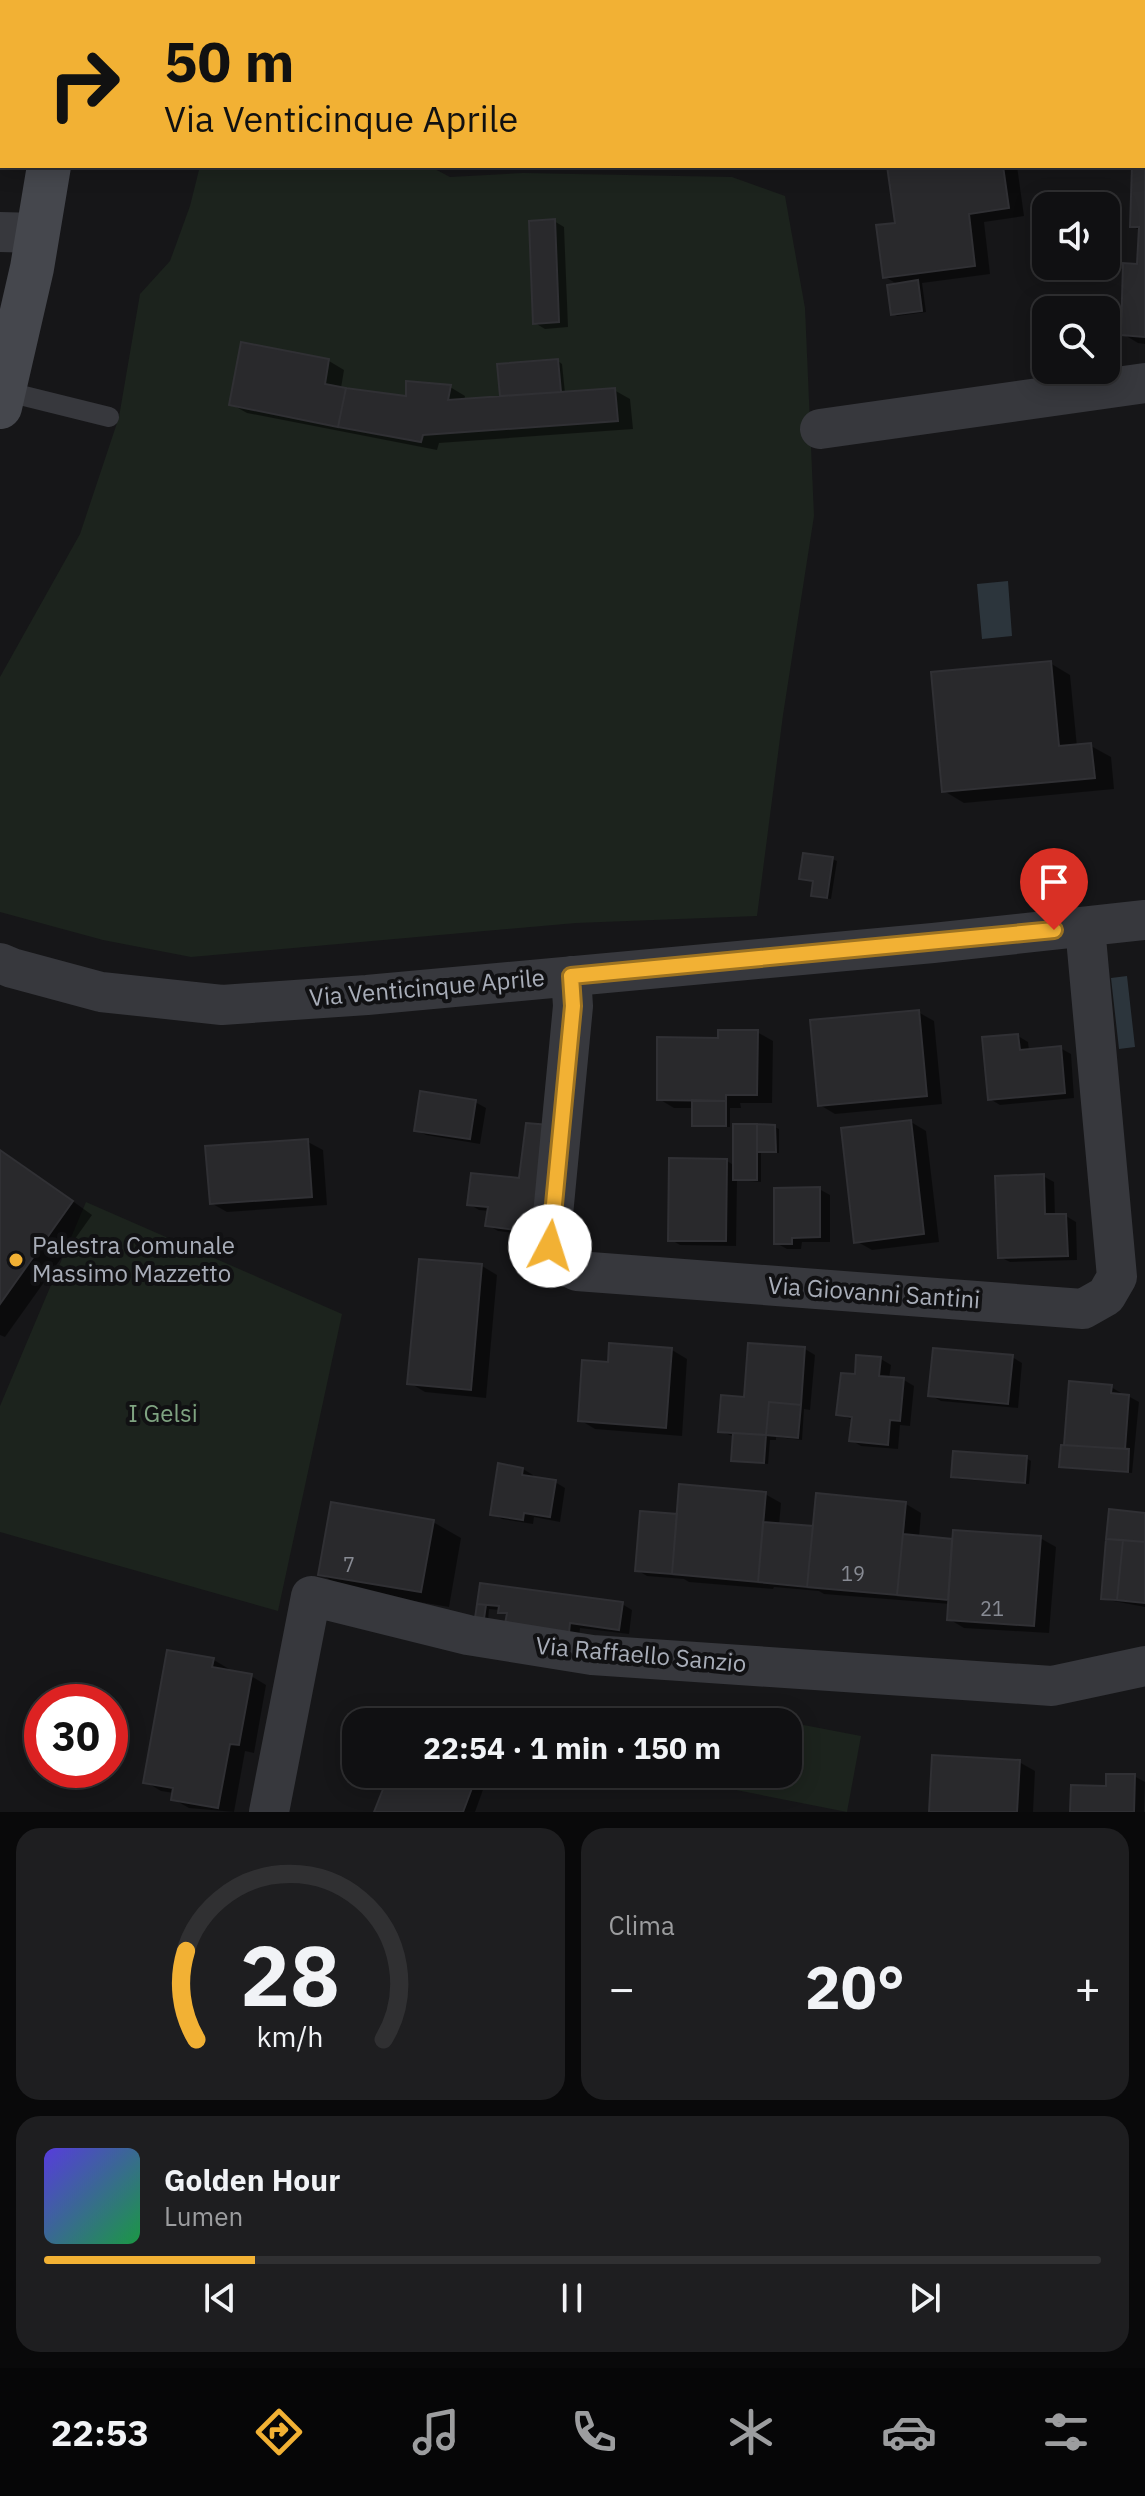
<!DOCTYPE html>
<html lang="it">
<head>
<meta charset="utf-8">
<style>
	:root { --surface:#101012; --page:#1e1e20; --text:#f1f3f6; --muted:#9c9d9f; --line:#303032; --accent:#f2b134 }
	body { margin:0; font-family:"IBM Plex Sans",sans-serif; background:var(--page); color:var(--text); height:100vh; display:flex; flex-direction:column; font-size:30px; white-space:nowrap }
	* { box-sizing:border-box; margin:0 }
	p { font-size:26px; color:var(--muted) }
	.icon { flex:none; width:44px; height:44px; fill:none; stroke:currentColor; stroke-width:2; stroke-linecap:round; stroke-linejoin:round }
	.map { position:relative; height:1812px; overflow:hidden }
	.side { display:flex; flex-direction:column; gap:16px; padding:16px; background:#09090a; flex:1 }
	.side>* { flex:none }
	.guide { position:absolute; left:0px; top:0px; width:1146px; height:168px; box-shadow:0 4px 20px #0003,0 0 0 2px var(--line); background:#f2b134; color:#111; overflow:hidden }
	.controls { position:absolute; left:1032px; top:192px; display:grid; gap:16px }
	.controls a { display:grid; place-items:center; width:88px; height:88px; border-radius:16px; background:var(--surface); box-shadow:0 4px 20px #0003,0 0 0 2px var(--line); font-size:40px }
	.speed { position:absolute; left:24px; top:1684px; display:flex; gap:16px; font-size:40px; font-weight:700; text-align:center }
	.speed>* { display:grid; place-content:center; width:104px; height:104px; border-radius:50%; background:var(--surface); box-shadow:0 4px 20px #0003,0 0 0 2px var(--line); line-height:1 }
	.speed .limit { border:12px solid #d22; background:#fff; color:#111 }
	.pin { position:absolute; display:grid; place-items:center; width:68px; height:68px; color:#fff; margin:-82px -34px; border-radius:50% 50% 50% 0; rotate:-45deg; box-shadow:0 0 8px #0007 }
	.pin .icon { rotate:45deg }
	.me { position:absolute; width:88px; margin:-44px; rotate:5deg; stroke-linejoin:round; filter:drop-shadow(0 0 6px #0008) }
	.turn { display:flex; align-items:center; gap:28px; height:168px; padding:0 32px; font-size:36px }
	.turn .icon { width:104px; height:104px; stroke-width:2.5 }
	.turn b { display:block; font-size:56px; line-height:68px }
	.big { font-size:60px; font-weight:800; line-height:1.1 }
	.side .widget { flex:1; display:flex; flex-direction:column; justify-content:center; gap:12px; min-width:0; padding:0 28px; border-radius:24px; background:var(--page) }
	.side .dial { align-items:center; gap:0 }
	.dial svg { height:208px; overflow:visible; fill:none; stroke:var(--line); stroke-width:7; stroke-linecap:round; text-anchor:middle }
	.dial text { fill:var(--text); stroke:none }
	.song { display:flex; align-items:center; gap:24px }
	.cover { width:96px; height:96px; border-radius:12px; background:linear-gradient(135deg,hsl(250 70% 55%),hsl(140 70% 35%)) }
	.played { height:8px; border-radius:4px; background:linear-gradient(90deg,var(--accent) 20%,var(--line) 20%) }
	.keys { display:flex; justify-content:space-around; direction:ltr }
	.heat { display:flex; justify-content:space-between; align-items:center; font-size:44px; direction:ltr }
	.side .tiles { flex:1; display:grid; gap:16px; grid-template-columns:1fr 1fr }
	.widget:last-child { grid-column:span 2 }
	.trip { position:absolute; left:342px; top:1708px; width:460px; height:80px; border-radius:24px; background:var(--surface); box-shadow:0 4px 20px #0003,0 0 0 2px var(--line); font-weight:800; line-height:80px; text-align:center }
	.dock { display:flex; height:128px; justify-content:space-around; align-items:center; background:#060607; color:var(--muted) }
	.dock .icon { width:56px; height:56px }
	.dock .current { color:var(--accent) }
	.dock b { font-size:36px; color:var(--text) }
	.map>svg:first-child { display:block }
	.green { fill:#1c231d }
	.water { fill:#2c353c }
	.shadow { fill:#0007 }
	.building { fill:#29292c; stroke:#303034; stroke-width:2 }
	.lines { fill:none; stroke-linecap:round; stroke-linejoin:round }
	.lane { stroke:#37383d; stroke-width:20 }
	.street { stroke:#37383d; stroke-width:40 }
	.secondary { stroke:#45474d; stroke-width:44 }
	.route-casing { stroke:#9d7322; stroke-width:20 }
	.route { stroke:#f2b134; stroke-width:14 }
	.poi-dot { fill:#f2b134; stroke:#111113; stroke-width:3 }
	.labels { text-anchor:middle; stroke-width:8; stroke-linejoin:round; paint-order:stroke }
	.number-label { font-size:20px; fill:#888b94 }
	.street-label { font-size:24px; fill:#a8adb8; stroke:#111113 }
	.poi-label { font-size:24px; fill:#a8adb8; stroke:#111113; text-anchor:start }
	.park-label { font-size:24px; fill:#7fa381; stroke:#111113 }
</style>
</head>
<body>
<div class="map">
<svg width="1145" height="1812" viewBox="0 0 1145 1812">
	<rect width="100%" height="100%" fill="#161618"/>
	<path class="green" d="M200 166H429L450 177 523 173 732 177 785 196 805 308 814 516 783 715 757 916 576 923 191 957 103 940 0 912V677L80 534 119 417 140 294 170 261 190 206Z
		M86 1202 342 1314 278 1611 0 1532V1406Z
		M736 1712 787 1722H734Z
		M788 1722 861 1736 847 1812 721 1787 724 1774H788Z"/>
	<path class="water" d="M1008 581 1012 636 982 639 977 584Z
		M1127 976 1135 1047 1119 1049 1111 978Z"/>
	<path class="shadow" d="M890 166H1017L1024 216 984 222 990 274 922 283 926 312 897 316 893 314 899 285 885 277 897 225Z
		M1145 166V344L1138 343 1123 334 1139 266 1141 231 1132 226Z
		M554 221 564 227 568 327 545 329 535 323Z
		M329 361 344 370 341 388 408 398 450 387 465 396 464 401 502 398 500 365 558 361 562 364 565 393 614 390 630 399 633 429 439 443 437 450 247 413 231 404Z
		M1050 663 1070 675 1077 747 1091 746 1111 757 1114 789 964 803 944 791Z
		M832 859 837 861 831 899 817 897 813 895 815 882 801 878Z
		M918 1012 934 1021 942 1104 835 1114 820 1105Z
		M757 1032 773 1041 772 1103H740L741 1108H730V1127H698L694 1124V1108H674L659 1099 720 1040Z
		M1018 1036 1028 1042 1029 1051 1060 1048 1071 1054 1074 1098 1000 1105 990 1099Z
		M475 1102 486 1108 480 1144 426 1135 416 1130Z
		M911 1122 926 1131 939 1242 872 1250 856 1241Z
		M775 1127 779 1129V1153H761V1182L737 1180 736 1246 680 1245 670 1239 727 1161 735 1166Z
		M308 1142 323 1150 327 1205 227 1212 211 1203Z
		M0 1149 92 1215 5 1337 0 1335Z
		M472 1175 548 1237 498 1231 488 1225 489 1211 479 1210 469 1204Z
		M1043 1176 1054 1182 1055 1216H1066L1076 1222 1077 1260 1010 1262 1000 1257Z
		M819 1189 830 1195V1242H802L801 1249H787L776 1243Z
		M482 1266 497 1275 486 1398 425 1392 410 1383Z
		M805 1349 815 1355 810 1410 804 1409 802 1440 776 1437V1440H770L768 1464 733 1460 735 1437 720 1431 746 1399Z
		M672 1350 687 1359 682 1436 595 1429 580 1420 609 1364Z
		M1012 1357 1022 1363 1018 1408 941 1401 930 1395Z
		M881 1359 891 1365 889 1379 904 1380 914 1386 910 1426 900 1425 898 1449 861 1446 851 1440 853 1420 838 1414 856 1377Z
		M1071 1383 1111 1387 1121 1393V1396H1128L1139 1402 1132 1473 1066 1468 1061 1466 1066 1447Z
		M1026 1458 1031 1461 1029 1484 957 1479 953 1476Z
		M523 1469 533 1475 532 1478 555 1482 565 1488 560 1522 534 1517 533 1524 502 1519 492 1513Z
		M765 1494 781 1503 779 1525 814 1528 817 1495 906 1504 921 1513 919 1537 954 1541 1040 1538 1056 1547 1049 1633 964 1628 949 1619 950 1604 824 1594 819 1591 774 1587 773 1589 689 1582 684 1579 647 1576 637 1570 678 1516Z
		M1145 1515V1607L1108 1600 1103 1598Z
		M433 1522 461 1538 449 1607 348 1590 320 1574Z
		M481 1585 622 1604 632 1610 629 1634 580 1628 579 1638 508 1616 500 1610 489 1609 488 1620 477 1617Z
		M169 1652 214 1660 229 1669 228 1672 251 1676 266 1685 254 1753 245 1751 234 1812 189 1808 173 1799 174 1793 161 1791 146 1782Z
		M1019 1762 1035 1771 1033 1812H931Z
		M391 1774H455L484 1787 475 1812H376Z
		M1134 1776 1145 1782 1144 1812H1072L1108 1788Z"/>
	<path class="building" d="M380 0H435V2H380Z
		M1145 164V337L1121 335 1123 263 1137 264 1139 227H1130L1132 166Z
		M887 166H1003L1009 208 969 214 975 266 883 278 876 225 895 223Z
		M555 219 559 322 533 324 529 221Z
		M918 280 922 311 891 315 887 285Z
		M241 342 329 359 325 384 346 388 338 427 229 405Z
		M558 359 561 392 500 396 497 364Z
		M406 381 451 385 448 400 615 388 618 421 423 435 421 442 338 427 346 388 406 396Z
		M1051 661 1059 746 1091 743 1095 778 942 792 931 672Z
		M803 853 833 857 827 898 811 896 813 881 799 879Z
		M919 1010 927 1096 818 1106 810 1020Z
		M718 1030H758L757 1095H726V1101L657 1100V1037L718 1038Z
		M1018 1034 1020 1050 1061 1046 1065 1093 988 1100 982 1037Z
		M420 1091 476 1100 470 1139 414 1131Z
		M692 1100 726 1101V1126H692Z
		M911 1120 924 1234 854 1243 841 1128Z
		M526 1123 549 1125 538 1233 485 1226 488 1207 467 1205 471 1173 519 1178Z
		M733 1124H757V1180H733Z
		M757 1124 775 1125 776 1152H757Z
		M308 1139 312 1197 210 1204 205 1146Z
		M0 1150 73 1201 0 1304Z
		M669 1158 727 1159 726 1241H668Z
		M1044 1174 1045 1214H1066L1068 1256 998 1258 995 1176Z
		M820 1187V1237L792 1238V1244H774V1188Z
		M419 1259 482 1264 471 1390 407 1384Z
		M609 1343 672 1348 666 1428 578 1421 582 1360 608 1362Z
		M748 1343 805 1347 801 1405 769 1402 766 1435 718 1432 721 1395 744 1397Z
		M933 1348 1013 1355 1008 1404 928 1396Z
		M856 1355 881 1357 879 1376 904 1378 900 1421 890 1420 888 1445 849 1441 852 1417 836 1415 841 1373 855 1374Z
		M1069 1381 1112 1385 1111 1393 1129 1395 1125 1449 1064 1445Z
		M769 1402 801 1405 798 1438 766 1435Z
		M733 1433 766 1435 764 1463 731 1461Z
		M1061 1445 1129 1449 1128 1472 1059 1467Z
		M953 1451 1027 1456 1025 1483 951 1477Z
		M498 1463 523 1468 522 1475 556 1480 550 1517 524 1513 523 1520 490 1515Z
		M679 1484 766 1492 758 1582 672 1574Z
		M816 1493 906 1502 897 1595 807 1587Z
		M331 1502 434 1520 421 1592 318 1575Z
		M1109 1509 1145 1513V1542L1106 1539Z
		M640 1511 677 1514 672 1574 635 1571Z
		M763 1522 813 1526 807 1587 758 1582Z
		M953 1530 1041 1536 1034 1626 947 1620Z
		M903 1534 952 1539 948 1600 897 1595Z
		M1106 1539 1123 1540 1117 1600 1101 1599Z
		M1123 1540 1145 1542V1603L1117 1600Z
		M480 1583 623 1602 619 1630 570 1623 569 1633 505 1624 507 1613H498L499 1606 477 1604Z
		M477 1604 486 1605 484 1619 475 1618Z
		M167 1650 214 1658 212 1667 252 1674 239 1745 230 1744 218 1808 171 1800 173 1788 143 1783Z
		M932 1755 1020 1760 1017 1812H929Z
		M389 1774H460L475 1780 463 1812H374Z
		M1106 1774H1135L1134 1812H1070L1071 1785 1106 1786Z"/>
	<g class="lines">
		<path class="lane" d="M0 29H2
			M4 391 109 417"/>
		<path class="street" d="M0 232 38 233
			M820 429 1145 383
			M0 963 12 968 101 992 222 1005 367 995 933 943 1145 920
			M571 976 573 1006 550 1246 558 1262 577 1271 1083 1309 1106 1296 1117 1277 1085 927
			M269 1812 311 1596 468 1635 592 1655 1052 1686 1145 1666"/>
		<path class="secondary" d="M73 2V0
			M0 407 32 268 49 166"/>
	</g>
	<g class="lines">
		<defs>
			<path id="route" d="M550 1246 573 1006 571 976 1054 930"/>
		</defs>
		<use href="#route" class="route-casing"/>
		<use href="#route" class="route"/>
	</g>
	<circle class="poi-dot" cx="16" cy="1260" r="8"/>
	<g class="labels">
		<g class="number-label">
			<text x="349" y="1572">7</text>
			<text x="853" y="1581">19</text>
			<text x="992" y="1616">21</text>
		</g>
		<g class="street-label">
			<text transform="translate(427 988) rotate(-5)" y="8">Via Venticinque Aprile</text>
			<text transform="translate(874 1293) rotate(4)" y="8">Via Giovanni Santini</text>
			<text transform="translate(641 1655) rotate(5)" y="8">Via Raffaello Sanzio</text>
		</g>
		<g class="poi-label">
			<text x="32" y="1254">Palestra Comunale<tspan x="32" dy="28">Massimo Mazzetto</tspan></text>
		</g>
		<g class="park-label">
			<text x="163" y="1422">I Gelsi</text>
		</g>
	</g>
</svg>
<div class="controls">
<a><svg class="icon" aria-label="sound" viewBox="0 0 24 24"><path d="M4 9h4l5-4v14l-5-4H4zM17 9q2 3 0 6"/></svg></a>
<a><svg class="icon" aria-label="search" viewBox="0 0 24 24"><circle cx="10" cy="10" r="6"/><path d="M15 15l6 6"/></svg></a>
</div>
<div class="speed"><div class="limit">30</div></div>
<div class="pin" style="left:1054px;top:930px;background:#d93025"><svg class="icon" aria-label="arrive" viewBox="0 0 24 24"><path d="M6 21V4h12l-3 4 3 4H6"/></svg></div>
<svg class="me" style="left:550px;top:1246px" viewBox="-20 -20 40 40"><circle r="19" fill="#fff"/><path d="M0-13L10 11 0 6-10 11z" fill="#f2b134"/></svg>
<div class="trip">22:54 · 1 min · 150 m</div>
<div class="guide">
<div class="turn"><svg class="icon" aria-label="right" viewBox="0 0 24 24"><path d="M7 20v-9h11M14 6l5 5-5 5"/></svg><div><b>50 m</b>Via Venticinque Aprile</div></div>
</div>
</div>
<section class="side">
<div class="tiles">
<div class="widget dial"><svg viewBox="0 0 100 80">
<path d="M14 69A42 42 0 1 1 86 69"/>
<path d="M14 69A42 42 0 0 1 10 35" stroke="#f2b134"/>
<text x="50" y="56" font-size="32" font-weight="700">28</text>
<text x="50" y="72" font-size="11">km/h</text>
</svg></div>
<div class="widget"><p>Clima</p>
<div class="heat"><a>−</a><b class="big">20°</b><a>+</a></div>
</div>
<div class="widget">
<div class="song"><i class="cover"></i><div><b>Golden Hour</b><p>Lumen</p></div></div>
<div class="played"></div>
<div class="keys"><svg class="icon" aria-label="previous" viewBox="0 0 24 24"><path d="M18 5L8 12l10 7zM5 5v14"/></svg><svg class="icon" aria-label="pause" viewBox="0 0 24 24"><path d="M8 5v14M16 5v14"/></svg><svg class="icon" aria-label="next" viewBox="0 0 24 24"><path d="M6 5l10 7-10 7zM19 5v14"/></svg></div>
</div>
</div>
</section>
<nav class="dock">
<b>22:53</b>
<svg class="icon current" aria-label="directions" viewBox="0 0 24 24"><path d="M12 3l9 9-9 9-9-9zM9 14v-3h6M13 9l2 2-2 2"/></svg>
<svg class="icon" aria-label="music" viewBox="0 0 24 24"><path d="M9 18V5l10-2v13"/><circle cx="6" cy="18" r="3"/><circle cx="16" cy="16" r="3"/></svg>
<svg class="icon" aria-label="phone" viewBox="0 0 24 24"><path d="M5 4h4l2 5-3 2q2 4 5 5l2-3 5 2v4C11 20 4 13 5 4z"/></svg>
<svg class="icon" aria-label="climate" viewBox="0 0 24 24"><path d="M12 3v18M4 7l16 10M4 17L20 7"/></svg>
<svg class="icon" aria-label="car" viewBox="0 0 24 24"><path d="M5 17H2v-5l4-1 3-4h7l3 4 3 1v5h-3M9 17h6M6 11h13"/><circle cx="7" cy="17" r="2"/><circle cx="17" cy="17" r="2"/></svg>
<svg class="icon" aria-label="filters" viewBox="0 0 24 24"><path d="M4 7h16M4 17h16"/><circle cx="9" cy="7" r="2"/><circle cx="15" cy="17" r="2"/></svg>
</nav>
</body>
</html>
